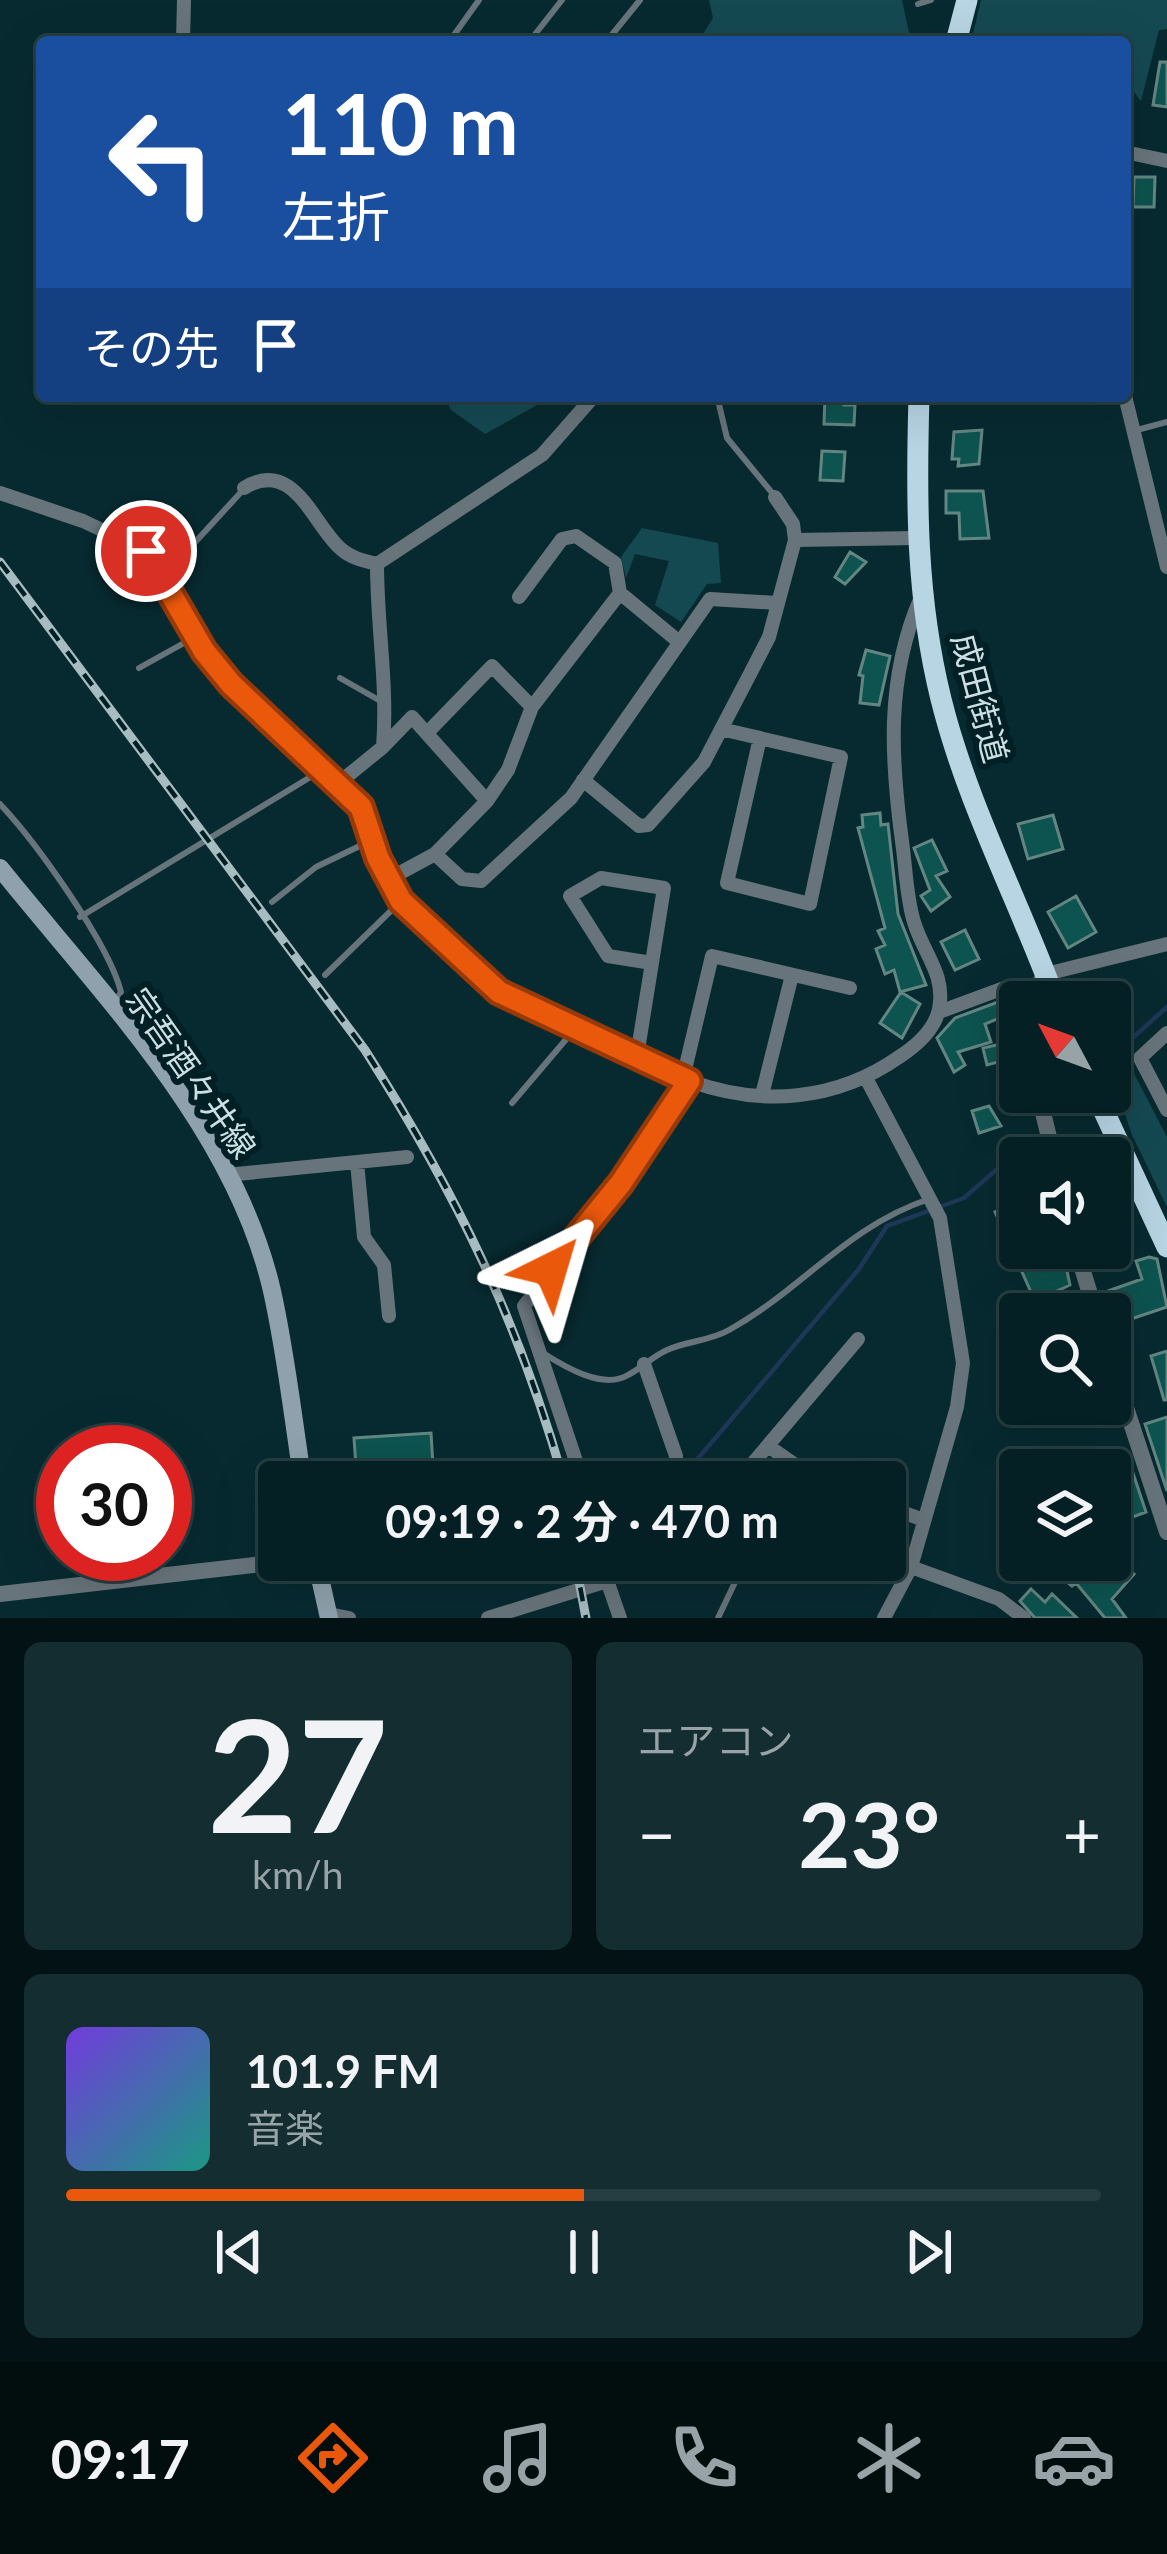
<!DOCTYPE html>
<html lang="ja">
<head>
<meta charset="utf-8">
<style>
	:root { --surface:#052024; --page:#132d31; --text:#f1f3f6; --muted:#97a3a6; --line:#263e41; --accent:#ea580c }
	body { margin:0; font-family:Lato,"Noto Sans JP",sans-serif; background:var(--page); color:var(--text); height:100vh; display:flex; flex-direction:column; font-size:45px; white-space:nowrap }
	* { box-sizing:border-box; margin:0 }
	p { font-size:39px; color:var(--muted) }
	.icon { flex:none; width:66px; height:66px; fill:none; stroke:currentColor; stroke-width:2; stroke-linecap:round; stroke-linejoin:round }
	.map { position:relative; height:1618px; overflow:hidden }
	.details { display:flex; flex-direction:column; gap:24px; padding:24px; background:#031214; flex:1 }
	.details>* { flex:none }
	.hud { position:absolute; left:36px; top:36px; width:1095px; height:366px; border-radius:12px; box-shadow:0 12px 48px #0002,0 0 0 3px var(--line); background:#1a4fa0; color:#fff; overflow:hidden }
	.needle { width:78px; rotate:311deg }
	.controls { position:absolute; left:999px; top:981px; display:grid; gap:24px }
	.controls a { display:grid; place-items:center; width:132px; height:132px; border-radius:12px; background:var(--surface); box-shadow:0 12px 48px #0002,0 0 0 3px var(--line); font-size:60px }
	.speed { position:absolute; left:36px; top:1425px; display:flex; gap:24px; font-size:60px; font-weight:700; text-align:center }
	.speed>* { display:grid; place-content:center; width:156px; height:156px; border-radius:50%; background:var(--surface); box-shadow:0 12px 48px #0002,0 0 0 3px var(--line); line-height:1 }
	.speed .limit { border:18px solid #d22; background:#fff; color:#111 }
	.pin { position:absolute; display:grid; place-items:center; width:102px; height:102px; color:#fff; margin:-51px; border:6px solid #fff; border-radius:50%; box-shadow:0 3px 12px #0007 }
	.me { position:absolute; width:132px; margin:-66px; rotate:40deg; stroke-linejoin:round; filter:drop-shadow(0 0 9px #0008) }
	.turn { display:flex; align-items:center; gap:42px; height:252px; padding:0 48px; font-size:54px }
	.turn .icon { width:156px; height:156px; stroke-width:2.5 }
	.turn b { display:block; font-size:84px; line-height:102px }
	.then { display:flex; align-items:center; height:114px; padding:0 48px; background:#0003; gap:24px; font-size:45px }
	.big { font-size:90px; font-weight:700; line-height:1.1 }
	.details .tile { flex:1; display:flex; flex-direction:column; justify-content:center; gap:18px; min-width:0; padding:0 42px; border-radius:18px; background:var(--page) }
	.details .dial { align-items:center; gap:0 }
	.dial b { font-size:156px; line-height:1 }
	.song { display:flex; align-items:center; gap:36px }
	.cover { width:144px; height:144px; border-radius:18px; background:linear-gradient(135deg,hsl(260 70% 55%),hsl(170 70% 35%)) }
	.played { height:12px; border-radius:6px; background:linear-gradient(90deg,var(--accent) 50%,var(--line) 50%) }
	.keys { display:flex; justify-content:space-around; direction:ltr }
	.heat { display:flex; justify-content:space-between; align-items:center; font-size:66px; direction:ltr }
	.details .tiles { flex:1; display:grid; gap:24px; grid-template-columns:1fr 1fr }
	.tile:last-child { grid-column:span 2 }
	.trip { position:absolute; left:258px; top:1461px; width:648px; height:120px; border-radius:12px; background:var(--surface); box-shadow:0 12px 48px #0002,0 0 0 3px var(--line); font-weight:700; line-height:120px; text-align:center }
	.dock { display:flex; height:192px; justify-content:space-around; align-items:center; background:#020d0e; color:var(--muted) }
	.dock .icon { width:84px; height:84px }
	.dock .on { color:var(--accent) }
	.dock b { font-size:54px; color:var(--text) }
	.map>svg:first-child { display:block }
	.green { fill:#154952 }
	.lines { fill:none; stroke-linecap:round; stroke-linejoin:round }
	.stream { stroke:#1d3757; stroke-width:4.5 }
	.building { fill:#0d534f; stroke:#638683; stroke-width:3 }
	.service { stroke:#68747b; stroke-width:6 }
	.minor { stroke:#68747b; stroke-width:14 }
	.tertiary { stroke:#68747b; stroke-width:16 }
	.secondary { stroke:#8ea1ac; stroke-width:18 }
	.trunk { stroke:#b8d5e4; stroke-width:21 }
	.rail-casing { stroke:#a7bcc0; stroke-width:9 }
	.rail { stroke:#002026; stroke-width:4.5; stroke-dasharray:14; stroke-linecap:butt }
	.route-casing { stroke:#983908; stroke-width:30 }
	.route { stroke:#ea580c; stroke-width:21 }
	.labels { text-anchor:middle; stroke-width:12; stroke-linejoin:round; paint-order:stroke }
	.street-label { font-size:33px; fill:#cddfe2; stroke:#002026 }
</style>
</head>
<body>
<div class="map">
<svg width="1167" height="1618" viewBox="0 0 1167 1618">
	<rect width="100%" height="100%" fill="#072a30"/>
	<path class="green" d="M709 0H902L911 42H698L713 18Z
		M981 0H1167V29L1159 30 1141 101 1125 80V42L1045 37 1041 42H971Z
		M444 396H553L485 434 451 410Z
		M642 528 718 543 721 583 707 584 681 622 655 605 669 561 635 554 626 578 621 557Z
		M1130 1066 1167 1137V1207L1132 1135 1110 1068Z"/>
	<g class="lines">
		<path class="stream" d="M1118 1051 1167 1007
			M678 1482 859 1269 887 1226 964 1198 1035 1136"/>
	</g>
	<path class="building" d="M1160 62H1167V107L1153 105Z
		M1134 177H1155L1154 207H1133Z
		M825 396H844V405H855L854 425 824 424Z
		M982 430 979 464 958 466 959 459H952L954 432Z
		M822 451 845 452 843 481 820 480Z
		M946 491H983L989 538 960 539 959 513H946Z
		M850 552 866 562 845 584 835 577Z
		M866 650 890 656 879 705 860 703 863 676 859 675Z
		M880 813 881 825 888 824 898 914 926 985 900 992 894 970 885 974 876 949 885 945 878 931 885 928 858 828 863 827 862 815Z
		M1053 815 1063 849 1028 859 1018 824Z
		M932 840 947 871 936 876 950 897 931 911 921 896 930 890 914 848Z
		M1076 896 1096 932 1068 948 1048 912Z
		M965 930 979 959 955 970 941 942Z
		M901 992 920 1004 902 1038 880 1023Z
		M998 1002 1004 1016 985 1024 991 1042 958 1052 965 1065 954 1072 937 1038 955 1018Z
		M1009 1042 1013 1058 987 1065 983 1048Z
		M989 1106 1001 1126 979 1133 972 1111Z
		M1020 1198V1248H1053L1051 1261 1064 1257 1070 1285 1035 1301 995 1212Z
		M1149 1257 1157 1259 1167 1307 1119 1323 1108 1291 1142 1279 1136 1261Z
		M1167 1351V1400H1164L1151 1356Z
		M1167 1417V1491L1145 1424Z
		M431 1433 434 1482H357L354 1438Z
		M1115 1449 1124 1469 1131 1467 1146 1512 1122 1521 1110 1498V1470H1097L1092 1459Z
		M1040 1560H1115L1119 1572 1126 1566 1134 1574 1112 1599 1126 1618H1105L1076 1583 1072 1586Z
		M1031 1589 1045 1602 1052 1594 1077 1618H1035L1020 1601Z"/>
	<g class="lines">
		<path class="service" d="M918 4 931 0
			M449 42 479 0
			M529 42 562 0
			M606 42 640 0
			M717 396 727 438 773 494
			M1137 430 1167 422
			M165 575 243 490
			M139 668 193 638
			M340 678 384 703
			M0 804C36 842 109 944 121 992L116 1001
			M272 902 316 867 370 841
			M80 917 322 770
			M325 975 401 901C371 868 370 818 340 782
			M512 1103 574 1030
			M543 1353C565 1367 603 1390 628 1375 642 1368 653 1356 667 1350 687 1341 710 1341 729 1330 804 1288 846 1227 929 1199
			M1072 1421 1128 1418
			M718 1618 738 1576"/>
		<path class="minor" d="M183 42 184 0
			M1125 152 1167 161
			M1125 396 1167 567
			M244 488C294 457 313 525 341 549 351 558 364 561 377 564
			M0 493 83 521 146 551 204 651 231 684 340 782 383 747C388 686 377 626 377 564L542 455 594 396
			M795 540 916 538
			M519 597 562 539 576 536 615 563 620 593 678 641
			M721 729 841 757 810 904 727 883 760 738
			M428 732 492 666 532 707
			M383 747 412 717 487 801
			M583 780 639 826 648 825 704 762 751 672 769 637 795 540 793 524 775 497
			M435 854 462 879 481 881 571 798 710 599 777 603
			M387 880 435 854 487 801 508 770 532 707 620 593
			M401 901 499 992 690 1081C761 1107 836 1101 899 1057 916 1046 935 1029 939 1009 946 974 923 953 914 922 907 900 906 873 903 849 891 762 885 679 921 597
			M1046 974 1167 944
			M939 1012 1004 988 1028 994
			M1167 1033 1140 1058 1167 1110
			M637 1056 664 888 601 878 570 896 608 956 652 963
			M683 1078 712 956 850 988
			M867 1080 940 1218 963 1363 957 1407 911 1567 884 1618
			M762 1095 792 975
			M357 1162 364 1237 384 1265 389 1316
			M227 1175 407 1157
			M644 1364 676 1456
			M768 1446 820 1482
			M583 1482 524 1306 621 1183 690 1081
			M737 1482 858 1339
			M885 1506 924 1520
			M600 1560 620 1618
			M911 1567 999 1599 1024 1618
			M329 1614 349 1618
			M488 1618 604 1582"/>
		<path class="tertiary" d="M1025 1002 1046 974
			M1038 1092 1054 1158
			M1076 1248 1096 1314
			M1110 1359 1167 1532
			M0 1594 297 1560"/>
		<path class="secondary" d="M0 868C101 994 235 1128 272 1291 286 1353 293 1419 303 1482
			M316 1560 329 1618"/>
		<path class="trunk" d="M956 42 967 0
			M919 396C916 500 916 598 941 699 967 804 1019 901 1056 1002
			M1095 1092 1167 1247"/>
		<defs>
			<path id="rail" d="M0 562 365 1050C456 1193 518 1319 564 1482
				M575 1560 586 1618"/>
		</defs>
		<use href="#rail" class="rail-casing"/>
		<use href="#rail" class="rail"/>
	</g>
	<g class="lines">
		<defs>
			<path id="route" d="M146 551 204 651 231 684 361 807 378 858 401 901 499 992 689 1081 621 1183 551 1269"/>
		</defs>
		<use href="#route" class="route-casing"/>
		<use href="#route" class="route"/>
	</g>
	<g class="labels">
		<g class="street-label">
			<text transform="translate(980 698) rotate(75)" y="12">成田街道</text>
			<text transform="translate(191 1073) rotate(55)" y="12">宗吾酒々井線</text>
		</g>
	</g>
</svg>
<div class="controls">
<a><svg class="needle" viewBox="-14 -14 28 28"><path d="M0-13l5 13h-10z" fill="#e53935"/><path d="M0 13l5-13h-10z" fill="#97a3a6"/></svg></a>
<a><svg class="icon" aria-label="sound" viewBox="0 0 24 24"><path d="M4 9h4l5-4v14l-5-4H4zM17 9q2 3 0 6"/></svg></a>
<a><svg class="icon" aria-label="search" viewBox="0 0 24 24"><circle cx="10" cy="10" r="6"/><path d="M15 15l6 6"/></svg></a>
<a><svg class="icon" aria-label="layers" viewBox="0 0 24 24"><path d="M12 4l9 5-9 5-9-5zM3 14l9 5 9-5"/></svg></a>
</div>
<div class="speed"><div class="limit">30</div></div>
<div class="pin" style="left:146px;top:551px;background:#d93025"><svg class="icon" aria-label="arrive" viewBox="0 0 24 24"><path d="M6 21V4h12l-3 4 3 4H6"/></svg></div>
<svg class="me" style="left:551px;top:1269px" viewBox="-20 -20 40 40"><path d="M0-17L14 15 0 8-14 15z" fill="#ea580c" stroke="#fff" stroke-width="4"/></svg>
<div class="trip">09:19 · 2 分 · 470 m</div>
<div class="hud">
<div class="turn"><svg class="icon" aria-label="left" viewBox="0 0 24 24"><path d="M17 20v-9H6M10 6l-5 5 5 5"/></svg><div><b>110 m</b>左折</div></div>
<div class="then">その先<svg class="icon" aria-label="arrive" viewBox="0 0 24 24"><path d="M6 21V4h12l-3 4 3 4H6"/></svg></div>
</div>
</div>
<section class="details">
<div class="tiles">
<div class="tile dial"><b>27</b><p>km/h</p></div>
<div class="tile"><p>エアコン</p>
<div class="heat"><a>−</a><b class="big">23°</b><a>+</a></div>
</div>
<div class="tile">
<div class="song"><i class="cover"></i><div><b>101.9 FM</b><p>音楽</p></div></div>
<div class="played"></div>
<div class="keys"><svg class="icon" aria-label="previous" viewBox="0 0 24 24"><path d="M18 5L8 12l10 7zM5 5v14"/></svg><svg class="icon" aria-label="pause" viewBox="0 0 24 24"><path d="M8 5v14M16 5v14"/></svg><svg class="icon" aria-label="next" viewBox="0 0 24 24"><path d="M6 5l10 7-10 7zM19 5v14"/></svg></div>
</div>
</div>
</section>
<nav class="dock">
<b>09:17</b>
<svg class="icon on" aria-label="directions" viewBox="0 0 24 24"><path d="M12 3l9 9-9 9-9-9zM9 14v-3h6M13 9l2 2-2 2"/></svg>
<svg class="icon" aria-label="music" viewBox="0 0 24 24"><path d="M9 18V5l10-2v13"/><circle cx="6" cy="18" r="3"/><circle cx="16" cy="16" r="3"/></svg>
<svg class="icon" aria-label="phone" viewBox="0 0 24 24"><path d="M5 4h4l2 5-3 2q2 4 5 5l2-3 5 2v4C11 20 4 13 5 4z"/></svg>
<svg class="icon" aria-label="climate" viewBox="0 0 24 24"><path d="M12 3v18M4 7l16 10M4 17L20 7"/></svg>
<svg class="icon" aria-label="car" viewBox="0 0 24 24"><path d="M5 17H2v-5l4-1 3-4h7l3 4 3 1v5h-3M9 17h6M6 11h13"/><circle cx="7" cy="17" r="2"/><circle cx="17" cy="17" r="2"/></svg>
</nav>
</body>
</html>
